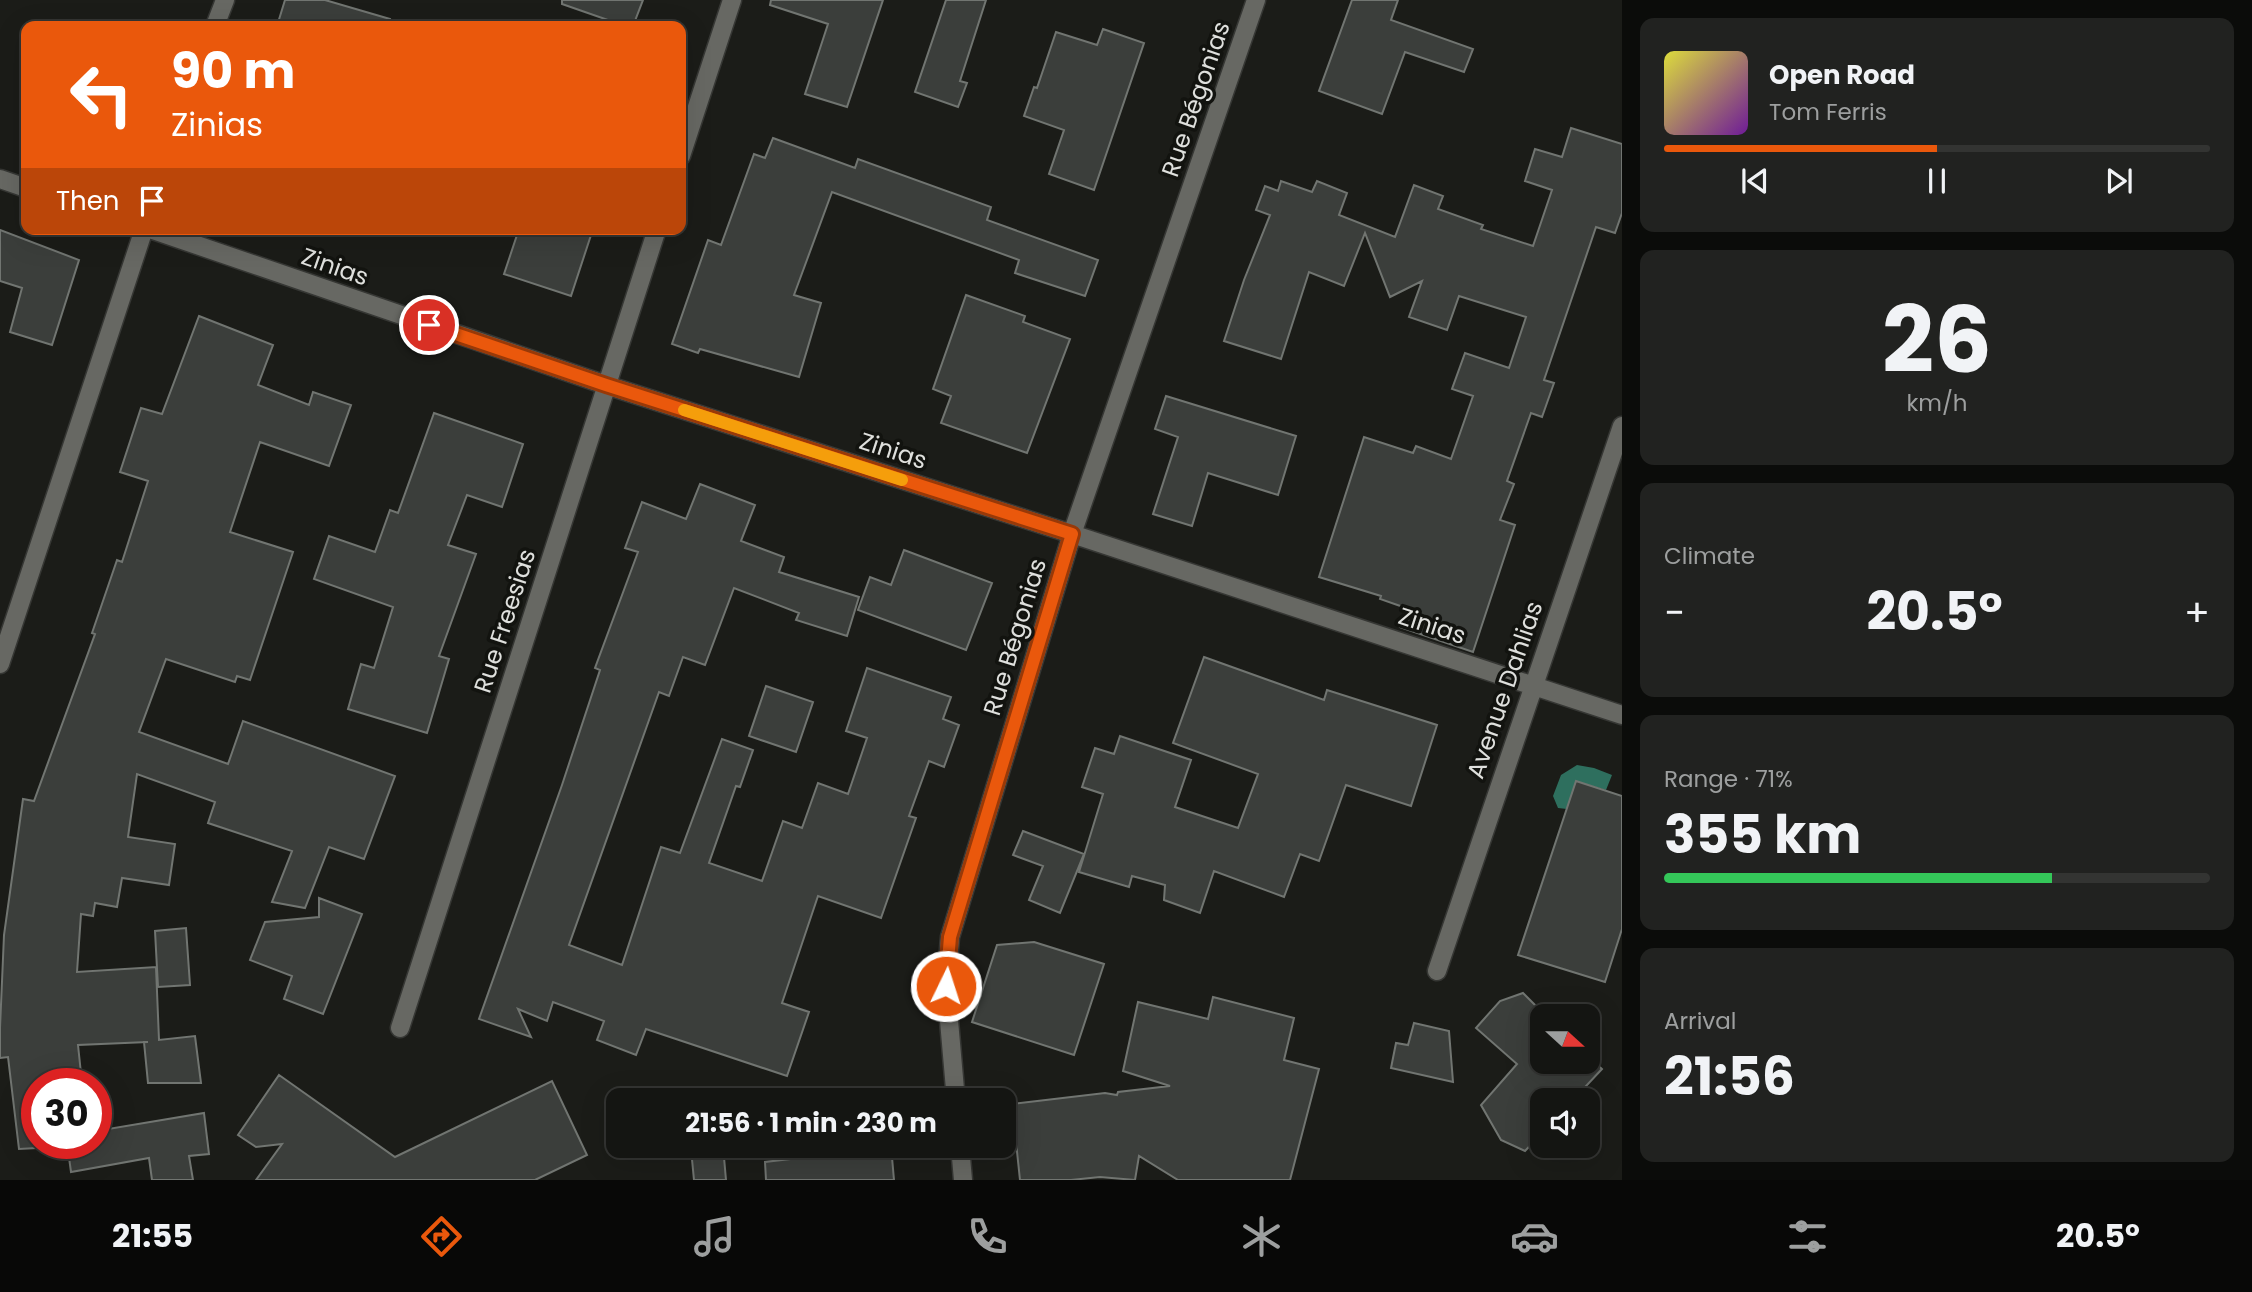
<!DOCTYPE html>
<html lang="en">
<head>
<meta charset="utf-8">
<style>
	:root { --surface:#141512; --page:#212220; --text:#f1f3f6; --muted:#9d9f9f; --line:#333432; --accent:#ea580c }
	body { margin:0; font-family:Poppins,sans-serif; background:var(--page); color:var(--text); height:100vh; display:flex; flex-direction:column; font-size:26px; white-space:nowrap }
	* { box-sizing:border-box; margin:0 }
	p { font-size:23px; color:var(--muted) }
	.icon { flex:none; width:38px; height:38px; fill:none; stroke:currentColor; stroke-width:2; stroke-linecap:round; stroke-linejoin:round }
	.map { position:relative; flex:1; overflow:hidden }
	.panel { display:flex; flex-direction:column; gap:18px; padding:18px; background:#0b0c0a; width:630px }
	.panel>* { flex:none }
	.banner { position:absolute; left:21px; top:21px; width:665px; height:214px; border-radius:14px; box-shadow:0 7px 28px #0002,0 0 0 2px var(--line); background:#ea580c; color:#fff; overflow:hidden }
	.needle { width:46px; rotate:111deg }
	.buttons { position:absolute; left:1530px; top:1004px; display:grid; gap:14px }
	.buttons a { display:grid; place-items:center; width:70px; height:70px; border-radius:14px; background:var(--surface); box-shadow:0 7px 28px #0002,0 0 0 2px var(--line); font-size:35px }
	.speed { position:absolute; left:21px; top:1068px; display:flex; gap:14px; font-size:35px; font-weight:700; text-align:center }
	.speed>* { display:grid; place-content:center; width:91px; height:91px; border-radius:50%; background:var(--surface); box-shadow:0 7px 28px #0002,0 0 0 2px var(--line); line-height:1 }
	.speed .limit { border:10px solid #d22; background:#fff; color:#111 }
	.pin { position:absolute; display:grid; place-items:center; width:60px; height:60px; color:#fff; margin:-30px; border:4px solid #fff; border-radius:50%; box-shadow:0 2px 7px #0007 }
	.me { position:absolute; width:77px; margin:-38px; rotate:4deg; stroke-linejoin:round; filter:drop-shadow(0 0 5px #0008) }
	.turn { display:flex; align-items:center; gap:24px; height:147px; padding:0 35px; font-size:32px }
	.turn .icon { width:91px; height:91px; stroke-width:2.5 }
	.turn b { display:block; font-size:49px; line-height:60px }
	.then { display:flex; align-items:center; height:66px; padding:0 35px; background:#0003; gap:14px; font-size:26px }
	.big { font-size:52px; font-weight:700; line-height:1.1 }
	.panel .tile { flex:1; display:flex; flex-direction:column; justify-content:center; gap:10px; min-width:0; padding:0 24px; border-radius:14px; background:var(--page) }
	.panel .dial { align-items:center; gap:0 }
	.dial b { font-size:91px; line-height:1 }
	.song { display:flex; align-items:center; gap:21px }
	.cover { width:84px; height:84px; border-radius:10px; background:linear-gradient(135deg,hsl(60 70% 55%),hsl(280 70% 35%)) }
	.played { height:7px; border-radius:4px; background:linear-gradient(90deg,var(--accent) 50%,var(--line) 50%) }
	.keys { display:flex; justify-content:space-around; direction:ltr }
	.heat { display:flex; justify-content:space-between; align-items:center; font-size:38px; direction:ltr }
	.charge { height:10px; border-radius:5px; background:linear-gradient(90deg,#34c759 71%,var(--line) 0) }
	.trip { position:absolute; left:606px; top:1088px; width:410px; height:70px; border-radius:14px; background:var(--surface); box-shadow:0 7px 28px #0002,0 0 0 2px var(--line); font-weight:700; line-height:70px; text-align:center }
	.tabs { display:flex; height:112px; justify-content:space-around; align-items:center; background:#080807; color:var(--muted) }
	.tabs .icon { width:49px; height:49px }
	.tabs .active { color:var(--accent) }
	.tabs b { font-size:32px; color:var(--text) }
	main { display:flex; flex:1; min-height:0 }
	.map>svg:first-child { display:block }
	.water { fill:#2e6f5e }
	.building { fill:#3b3e3b; stroke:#717571; stroke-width:2 }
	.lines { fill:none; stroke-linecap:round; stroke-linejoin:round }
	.minor-casing { stroke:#363734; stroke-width:21 }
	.minor { stroke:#676863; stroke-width:18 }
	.route-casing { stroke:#983908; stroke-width:18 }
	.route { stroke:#ea580c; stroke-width:12 }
	.slow { stroke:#f59e0b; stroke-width:12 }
	.labels { text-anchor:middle; stroke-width:7; stroke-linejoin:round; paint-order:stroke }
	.street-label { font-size:24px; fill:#dfe0dd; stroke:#12130f }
</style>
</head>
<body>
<main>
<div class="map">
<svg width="1622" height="1180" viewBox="0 0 1622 1180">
	<rect width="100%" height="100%" fill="#1b1c18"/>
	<path class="water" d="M1577 765 1594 768 1612 775 1606 790 1576 781 1567 809 1558 808 1553 796 1561 775Z"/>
	<path class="building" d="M285 0H325L390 19 389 26H277Z
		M562 0H643L633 26H625L562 4Z
		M771 0H883L847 107 805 94 828 24 770 5Z
		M946 0H986L960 81 967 83 958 107 915 92Z
		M1352 0H1398L1391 20 1473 49 1464 72 1405 52 1382 114 1319 91Z
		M1103 29 1144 43 1094 190 1049 174 1064 130 1024 116 1034 87 1037 88 1056 32 1097 45Z
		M1571 128 1622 144V213L1615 233 1596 227 1544 380 1554 383 1542 417 1531 413 1507 481 1514 484 1500 520 1515 525 1473 652 1400 627 1406 608 1380 599 1381 596 1319 577 1364 437 1413 453 1416 446 1451 459 1473 396 1452 389 1465 353 1509 368 1526 317 1459 296 1447 330 1409 317 1422 281 1390 297 1365 233 1344 286 1309 272 1281 359 1224 341 1244 280 1270 215 1256 210 1265 186 1278 191 1281 181 1312 192 1317 181 1347 193 1339 215 1395 237 1414 185 1443 196 1438 209 1483 225 1481 229 1533 246 1552 190 1525 181 1535 149 1562 157Z
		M773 138 855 168 858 159 991 207 987 220 1098 260 1085 296 1015 273 1019 260 832 192 794 295 821 303 799 377 700 349 698 353 672 344 708 240 721 245 754 154 765 158Z
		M519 229H593L571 296 504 274Z
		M0 230 79 260 52 345 10 332 22 288 0 281Z
		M966 295 1025 316 1023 322 1070 339 1027 453 941 423 951 396 933 389Z
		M199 316 273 345 258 385 309 405 313 392 351 405 329 466 260 442 230 532 293 552 250 680 237 676 235 682 166 659 139 732 228 764 243 721 395 776 364 859 329 847 305 908 272 902 292 851 208 823 215 802 137 774 128 837 175 844 169 885 122 878 117 907 95 903 93 916 81 914 77 972 156 967 159 1040 195 1036 201 1083H148L144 1042H148L78 1045 82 1083H37V1148L19 1149 8 1057 0 1058V1028L4 935 23 799 34 801 95 634 92 633 117 560 122 562 148 481 120 472 141 408 162 414Z
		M1166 396 1296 436 1278 495 1208 473 1192 526 1153 514 1178 437 1155 429Z
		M434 413 523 444 502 507 467 495 448 545 476 554 439 656 449 659 427 733 348 709 361 664 374 668 393 607 314 579 329 536 375 552 390 510 398 513Z
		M700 484 755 505 741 541 784 557 779 572 859 597 847 636 796 620 799 613 734 588 705 665 683 657 669 696 659 692 569 945 622 965 661 847 680 853 722 739 753 750 740 787 736 786 709 863 762 881 783 821 802 828 818 783 848 794 867 738 846 731 867 668 951 697 943 719 959 725 944 767 929 761 909 816 916 818 881 918 818 896 782 1003 809 1012 787 1076 646 1029 636 1055 597 1040 604 1021 553 1002 547 1021 518 1009 531 1037 479 1019 562 785 600 670 595 668 638 552 625 548 642 502 686 519Z
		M904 550 992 583 966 650 858 610 870 577 891 585Z
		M1204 657 1324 700 1327 690 1437 725 1411 806 1346 785 1319 861 1300 854 1284 897 1214 871 1200 913 1164 900 1165 885 1132 876 1129 887 1079 872 1103 794 1082 787 1095 748 1114 754 1120 736 1191 760 1175 807 1238 828 1258 774 1173 743Z
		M766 686 813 702 796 752 749 736Z
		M1576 781 1622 796V929L1605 982 1518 955Z
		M1023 831 1084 854 1060 913 1029 900 1043 866 1013 855Z
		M319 898 362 914 323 1014 284 999 292 976 250 960 265 922 319 917Z
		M186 928 190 985 158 987 155 931Z
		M1034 942 1104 964 1074 1055 972 1022 997 945Z
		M1523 993 1547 1017H1542V1062H1587V1055L1602 1069 1572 1101H1542V1133L1525 1151 1501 1140 1481 1105 1517 1064 1476 1028 1500 1001Z
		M1213 997 1294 1018 1284 1060 1319 1069 1290 1180H1178L1139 1156 1135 1180 1100 1177 1071 1180H1020L1012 1104 1105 1093 1117 1095 1118 1092 1170 1086 1123 1071 1138 1002 1208 1019Z
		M1414 1023 1449 1031 1453 1082 1391 1068 1396 1043 1408 1045Z
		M279 1075 395 1157 552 1081 587 1155 535 1180H256L282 1144 256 1147 238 1135Z
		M885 1087 887 1101H820L819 1093Z
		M204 1113 209 1154 189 1156 193 1180H152L149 1158 71 1172 67 1143H96V1131Z
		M723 1146 726 1180H694L691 1149Z
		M824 1146H891L894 1180H766L765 1162 824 1155Z"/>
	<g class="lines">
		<defs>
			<path id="minor" d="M215 26 225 0
				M681 156 732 0
				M0 179 26 188
				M150 229 606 385 1072 534 1622 715
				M0 664 144 229
				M1437 971 1622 426
				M400 1028 657 229
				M956 1101 946 986 950 937 1072 534 1256 0
				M960 1146 963 1180"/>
		</defs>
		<use href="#minor" class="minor-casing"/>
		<use href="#minor" class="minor"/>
	</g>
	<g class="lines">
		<defs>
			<path id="route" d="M429 325 606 385 1072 534 950 937 946 986"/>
		</defs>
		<use href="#route" class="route-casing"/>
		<use href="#route" class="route"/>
		<path class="slow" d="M684 410 902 480"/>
	</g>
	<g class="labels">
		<g class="street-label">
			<text transform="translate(1196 99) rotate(-71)" y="8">Rue Bégonias</text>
			<text transform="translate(335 267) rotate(19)" y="8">Zinias</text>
			<text transform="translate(893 451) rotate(18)" y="8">Zinias</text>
			<text transform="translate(505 621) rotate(-72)" y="8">Rue Freesias</text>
			<text transform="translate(1432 626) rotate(18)" y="8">Zinias</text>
			<text transform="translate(1015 637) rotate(-73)" y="8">Rue Bégonias</text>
			<text transform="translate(1505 690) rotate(-71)" y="8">Avenue Dahlias</text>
		</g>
	</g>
</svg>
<div class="buttons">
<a><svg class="needle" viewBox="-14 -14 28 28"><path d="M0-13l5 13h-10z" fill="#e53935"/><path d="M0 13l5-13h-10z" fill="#9d9f9f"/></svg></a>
<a><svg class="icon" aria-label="sound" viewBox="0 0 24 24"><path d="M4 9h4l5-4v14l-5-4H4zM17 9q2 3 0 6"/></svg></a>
</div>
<div class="speed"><div class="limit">30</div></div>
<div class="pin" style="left:429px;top:325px;background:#d93025"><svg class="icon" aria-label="arrive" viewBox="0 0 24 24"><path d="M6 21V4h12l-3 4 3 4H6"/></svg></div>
<svg class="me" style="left:946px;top:986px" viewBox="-20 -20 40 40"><circle r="17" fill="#ea580c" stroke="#fff" stroke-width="3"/><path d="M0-11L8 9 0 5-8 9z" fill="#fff"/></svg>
<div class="trip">21:56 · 1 min · 230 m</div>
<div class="banner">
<div class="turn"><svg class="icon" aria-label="left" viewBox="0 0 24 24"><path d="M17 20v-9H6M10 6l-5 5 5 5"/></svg><div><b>90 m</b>Zinias</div></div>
<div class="then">Then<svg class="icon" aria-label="arrive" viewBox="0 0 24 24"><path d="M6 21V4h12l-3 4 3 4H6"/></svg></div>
</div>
</div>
<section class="panel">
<div class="tile">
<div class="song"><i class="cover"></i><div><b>Open Road</b><p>Tom Ferris</p></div></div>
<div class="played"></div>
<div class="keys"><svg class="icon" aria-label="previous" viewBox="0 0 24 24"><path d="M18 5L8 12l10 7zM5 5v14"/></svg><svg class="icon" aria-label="pause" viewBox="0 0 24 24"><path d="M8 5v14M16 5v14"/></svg><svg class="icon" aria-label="next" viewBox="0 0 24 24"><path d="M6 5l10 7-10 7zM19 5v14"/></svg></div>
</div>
<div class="tile dial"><b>26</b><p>km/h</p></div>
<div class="tile"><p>Climate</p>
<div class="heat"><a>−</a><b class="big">20.5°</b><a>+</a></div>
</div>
<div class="tile"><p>Range · 71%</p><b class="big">355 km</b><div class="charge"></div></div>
<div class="tile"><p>Arrival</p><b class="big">21:56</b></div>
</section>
</main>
<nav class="tabs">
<b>21:55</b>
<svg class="icon active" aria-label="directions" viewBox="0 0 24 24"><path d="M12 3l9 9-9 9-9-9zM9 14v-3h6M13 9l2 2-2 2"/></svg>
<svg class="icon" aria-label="music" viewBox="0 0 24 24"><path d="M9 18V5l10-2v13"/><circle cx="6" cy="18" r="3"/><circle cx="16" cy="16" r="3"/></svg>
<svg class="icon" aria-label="phone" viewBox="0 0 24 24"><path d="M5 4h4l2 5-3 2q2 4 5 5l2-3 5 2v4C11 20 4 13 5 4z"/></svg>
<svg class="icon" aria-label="climate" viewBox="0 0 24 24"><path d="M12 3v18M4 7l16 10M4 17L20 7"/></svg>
<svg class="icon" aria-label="car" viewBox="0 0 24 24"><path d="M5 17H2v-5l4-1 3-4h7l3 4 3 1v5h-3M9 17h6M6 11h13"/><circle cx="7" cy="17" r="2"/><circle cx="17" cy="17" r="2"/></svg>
<svg class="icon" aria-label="filters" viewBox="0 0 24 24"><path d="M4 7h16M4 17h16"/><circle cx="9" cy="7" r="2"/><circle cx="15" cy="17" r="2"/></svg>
<b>20.5°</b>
</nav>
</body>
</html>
